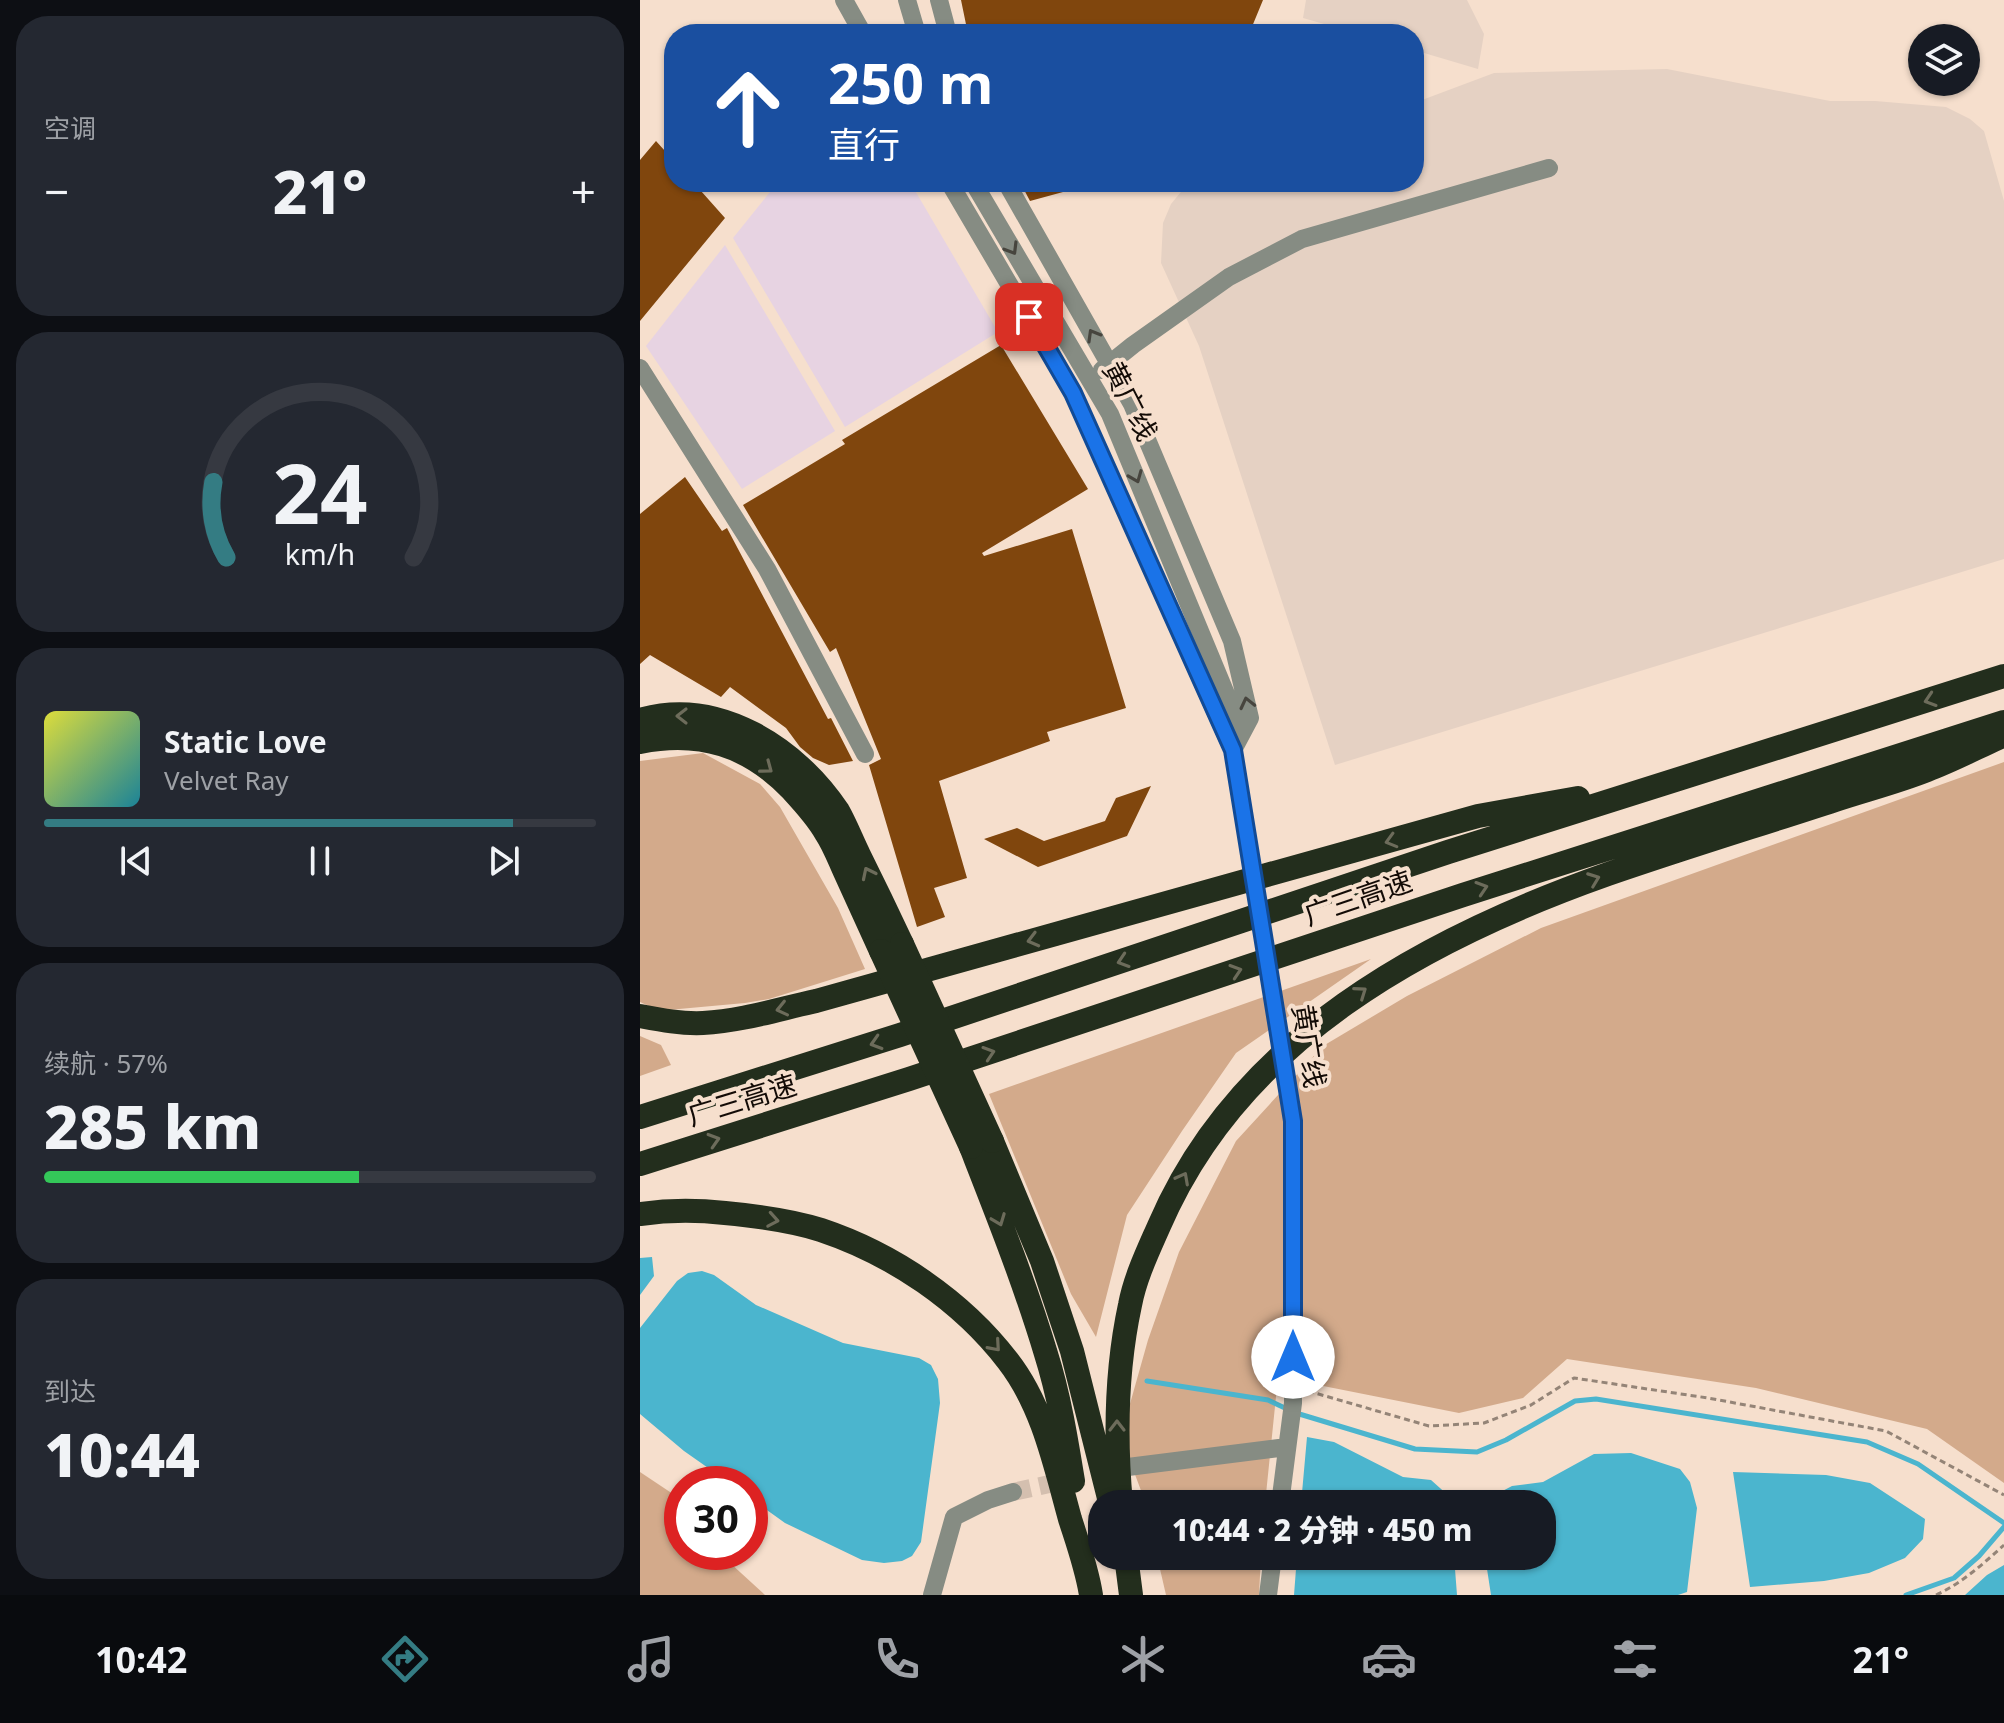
<!DOCTYPE html>
<html lang="zh">
<head>
<meta charset="utf-8">
<style>
	:root { --surface:#171b24; --page:#242831; --text:#f1f3f6; --muted:#9ea1a6; --line:#363941; --accent:#347c83 }
	body { margin:0; font-family:"Noto Sans","Noto Sans SC",sans-serif; background:var(--page); color:var(--text); height:100vh; display:flex; flex-direction:column; font-size:30px; white-space:nowrap }
	* { box-sizing:border-box; margin:0 }
	p { font-size:26px; color:var(--muted) }
	.icon { flex:none; width:44px; height:44px; fill:none; stroke:currentColor; stroke-width:2; stroke-linecap:round; stroke-linejoin:round }
	.map { position:relative; flex:1; overflow:hidden }
	.drawer { display:flex; flex-direction:column; gap:16px; padding:16px; background:#0d0f14; width:640px }
	.drawer>* { flex:none }
	.banner { position:absolute; left:24px; top:24px; width:760px; height:168px; border-radius:32px; box-shadow:0 2px 6px #0004; background:#1a4fa0; color:#fff; overflow:hidden }
	.controls { position:absolute; left:1268px; top:24px; display:grid; gap:16px }
	.controls a { display:grid; place-items:center; width:72px; height:72px; border-radius:50%; background:var(--surface); box-shadow:0 2px 6px #0004; font-size:40px }
	.speed { position:absolute; left:24px; top:1466px; display:flex; gap:16px; font-size:40px; font-weight:700; text-align:center }
	.speed>* { display:grid; place-content:center; width:104px; height:104px; border-radius:50%; background:var(--surface); box-shadow:0 2px 6px #0004; line-height:1 }
	.speed .limit { border:12px solid #d22; background:#fff; color:#111 }
	.pin { position:absolute; display:grid; place-items:center; width:68px; height:68px; color:#fff; margin:-34px; border-radius:16px; box-shadow:0 4px 12px #0006 }
	.me { position:absolute; width:88px; margin:-44px; rotate:0deg; stroke-linejoin:round; filter:drop-shadow(0 0 6px #0008) }
	.turn { display:flex; align-items:center; gap:28px; height:168px; padding:0 32px; font-size:36px }
	.turn .icon { width:104px; height:104px; stroke-width:2.5 }
	.turn b { display:block; font-size:56px; line-height:68px }
	.big { font-size:60px; font-weight:800; line-height:1.1 }
	.drawer .card { flex:1; display:flex; flex-direction:column; justify-content:center; gap:12px; min-width:0; padding:0 28px; border-radius:32px; background:var(--page) }
	.drawer .dial { align-items:center; gap:0 }
	.dial svg { height:208px; overflow:visible; fill:none; stroke:var(--line); stroke-width:7; stroke-linecap:round; text-anchor:middle }
	.dial text { fill:var(--text); stroke:none }
	.song { display:flex; align-items:center; gap:24px }
	.cover { width:96px; height:96px; border-radius:12px; background:linear-gradient(135deg,hsl(60 70% 55%),hsl(190 70% 35%)) }
	.played { height:8px; border-radius:4px; background:linear-gradient(90deg,var(--accent) 85%,var(--line) 85%) }
	.keys { display:flex; justify-content:space-around; direction:ltr }
	.heat { display:flex; justify-content:space-between; align-items:center; font-size:44px; direction:ltr }
	.charge { height:12px; border-radius:6px; background:linear-gradient(90deg,#34c759 57%,var(--line) 0) }
	.trip { position:absolute; left:448px; top:1490px; width:468px; height:80px; border-radius:32px; background:var(--surface); box-shadow:0 2px 6px #0004; font-weight:800; line-height:80px; text-align:center }
	.menu { display:flex; height:128px; justify-content:space-around; align-items:center; background:#090b0e; color:var(--muted) }
	.menu .icon { width:56px; height:56px }
	.menu .active { color:var(--accent) }
	.menu b { font-size:36px; color:var(--text) }
	main { display:flex; flex:1; min-height:0 }
	.map>svg:first-child { display:block }
	.industrial { fill:#e7d3e2 }
	.education { fill:#e5d1c3 }
	.green { fill:#d3aa8b }
	.water { fill:#4bb5ce }
	.lines { fill:none; stroke-linecap:round; stroke-linejoin:round }
	.stream { stroke:#4bb5ce; stroke-width:5 }
	.building { fill:#80460d }
	.minor-tunnel { stroke:#d4bfaf; stroke-width:18; stroke-dasharray:18 9; stroke-linecap:butt }
	.path { stroke:#948477; stroke-width:3; stroke-dasharray:6 4; stroke-linecap:butt }
	.minor { stroke:#868c83; stroke-width:18 }
	.highway { stroke:#232e1d; stroke-width:24 }
	.minor-bridge { stroke:#868c83; stroke-width:18 }
	.highway-bridge { stroke:#232e1d; stroke-width:24 }
	.oneway { stroke:#47453e }
	.oneway2 { stroke:#6d6c5b }
	.route-casing { stroke:#114b97; stroke-width:20 }
	.route { stroke:#1a73e8; stroke-width:14 }
	.labels { text-anchor:middle; stroke-width:8; stroke-linejoin:round; paint-order:stroke }
	.street-label { font-size:28px; fill:#130b06; stroke:#f6dfcd }
</style>
</head>
<body>
<main>
<section class="drawer">
<div class="card"><p>空调</p>
<div class="heat"><a>−</a><b class="big">21°</b><a>+</a></div>
</div>
<div class="card dial"><svg viewBox="0 0 100 80">
<path d="M14 69A42 42 0 1 1 86 69"/>
<path d="M14 69A42 42 0 0 1 9 40" stroke="#347c83"/>
<text x="50" y="56" font-size="32" font-weight="700">24</text>
<text x="50" y="72" font-size="11">km/h</text>
</svg></div>
<div class="card">
<div class="song"><i class="cover"></i><div><b>Static Love</b><p>Velvet Ray</p></div></div>
<div class="played"></div>
<div class="keys"><svg class="icon" aria-label="previous" viewBox="0 0 24 24"><path d="M18 5L8 12l10 7zM5 5v14"/></svg><svg class="icon" aria-label="pause" viewBox="0 0 24 24"><path d="M8 5v14M16 5v14"/></svg><svg class="icon" aria-label="next" viewBox="0 0 24 24"><path d="M6 5l10 7-10 7zM19 5v14"/></svg></div>
</div>
<div class="card"><p>续航 · 57%</p><b class="big">285 km</b><div class="charge"></div></div>
<div class="card"><p>到达</p><b class="big">10:44</b></div>
</section>
<div class="map">
<svg width="1364" height="1595" viewBox="0 0 1364 1595">
	<rect width="100%" height="100%" fill="#f6dfcd"/>
	<path class="industrial" d="M138 182H270L358 332 205 427 93 238Z
		M85 245 195 431 102 489 6 346Z"/>
	<path class="education" d="M666 0H827L844 34 838 69 774 50V34H719L663 18Z
		M1027 69 1190 101H1235L1306 107 1330 119 1344 131 1364 201V559L695 765 559 346 521 263 523 223 531 204 545 187 559 182H774V103L854 73Z"/>
	<path class="green" d="M63 753 120 784 140 807 198 908 225 969 129 999 105 1003 28 1010 11 1007 0 1002V761Z
		M1364 762V1483L1287 1429 1116 1388 927 1359 883 1398 819 1413 638 1377 625 1504H506L487 1453 486 1418 508 1340 539 1252 596 1141 683 1046 767 996 901 928Z
		M731 959 596 1053 542 1131 487 1215 456 1337 431 1294 349 1094Z
		M0 1036 21 1045 31 1065 0 1076Z
		M0 1472 33 1494 42 1504V1552H81L89 1562 125 1595H0Z
		M517 1556H621L619 1595H526Z"/>
	<path class="water" d="M12 1257 14 1276 0 1295V1258Z
		M62 1271 74 1275 116 1305 203 1343 279 1358 291 1365 298 1379 300 1403 281 1542 272 1556 262 1561 244 1563 222 1560 145 1523 110 1498V1484H91L44 1451 0 1414V1328L37 1281 48 1273Z
		M667 1437 694 1442 763 1477 791 1480 810 1497 811 1504H661Z
		M991 1453 1040 1469 1050 1482 1057 1508 1047 1592 1038 1595H851L845 1556H902V1504H849L851 1497 872 1486 903 1482 954 1454Z
		M1093 1472 1186 1475 1230 1483 1285 1519 1283 1539 1265 1558 1229 1573 1184 1581 1110 1587Z
		M657 1556H814L817 1595H654Z
		M1364 1565V1595H1325L1347 1575Z"/>
	<g class="lines">
		<path class="stream" d="M507 1381 628 1400 647 1409
			M656 1413 775 1449 837 1452 866 1440 935 1401 956 1399 1227 1442 1278 1464 1364 1523
			M1266 1595 1314 1578 1339 1556 1364 1527"/>
	</g>
	<path class="building" d="M321 0H623L609 34H328Z
		M16 141 34 161V182H53L85 218 0 321V160Z
		M380 182H445V186L390 201Z
		M361 345 448 489 342 553 344 556 432 529 486 708 407 732 410 741 299 781 327 878 294 888 305 917 277 927 229 765 241 759 196 648 190 652 103 505 205 444 202 440Z
		M45 477 82 531 87 528 88 530 188 719 191 718 213 761 189 765 173 758 160 747 146 728 90 687 81 697 10 655 0 664V514Z
		M511 786 487 836 398 867 344 839 377 828 404 841 465 821 476 798Z"/>
	<g class="lines">
		<path class="minor-tunnel" d="M373 1492 473 1470"/>
		<path class="path" d="M668 1391 789 1426 844 1423 891 1405 934 1378 1068 1398 1246 1431 1364 1495
			M1296 1595C1322 1583 1343 1564 1364 1545"/>
		<path class="minor" d="M204 0 223 34
			M267 0 277 34
			M299 0 308 34
			M309 182 433 393 588 740
			M333 182 470 414 591 706 593 750 610 718 592 641 492 404 366 182
			M0 368 127 569 225 754
			M462 370 493 345 589 277 662 239 909 168
			M488 1467 647 1447
			M640 1504 653 1403V1121
			M292 1595 314 1517 348 1500 373 1492
			M628 1595 633 1556"/>
		<path class="highway" d="M0 720C78 697 156 748 198 811 206 825 212 841 219 855 234 885 248 914 262 944
			M0 742C60 730 109 745 152 790 164 803 177 817 186 833 194 845 199 859 205 872 217 898 229 925 241 951
			M0 1016C21 1020 42 1024 63 1023 102 1021 139 1009 176 1001L838 816 938 798
			M0 1117 260 1035 808 852 1364 676
			M352 1141 402 1261 432 1351 469 1498
			M331 1147C358 1216 385 1284 406 1354 419 1395 426 1438 433 1481
			M0 1164 269 1079 823 895 1364 722
			M0 1214C28 1210 57 1210 85 1213 117 1216 150 1220 181 1230 253 1254 322 1301 368 1361 403 1406 415 1465 430 1519 438 1544 447 1569 451 1595
			M481 1504C475 1438 476 1370 490 1305 495 1278 508 1251 519 1226 599 1039 784 939 968 874 1043 848 1119 825 1195 800 1225 790 1257 782 1287 770 1311 761 1334 749 1358 738
			M486 1556 491 1595"/>
		<path class="minor-bridge" d="M593 750 653 1121"/>
		<path class="highway-bridge" d="M262 944 352 1141
			M241 951 331 1147"/>
	</g>
	<defs><path id="oneway-chevron" d="M-2-3.5L2.5 0L-2 3.5" fill="none" stroke-width="1.6" stroke-linecap="round" stroke-linejoin="round" transform="scale(2)"/></defs>
	<g class="oneway">
		<use href="#oneway-chevron" transform="translate(372 249) rotate(59)"/>
		<use href="#oneway-chevron" transform="translate(453 335) rotate(-120)"/>
		<use href="#oneway-chevron" transform="translate(496 477) rotate(68)"/>
		<use href="#oneway-chevron" transform="translate(607 703) rotate(-103)"/>
	</g>
	<g class="oneway2">
		<use href="#oneway-chevron" transform="translate(1290 700) rotate(162)"/>
		<use href="#oneway-chevron" transform="translate(42 716) rotate(180)"/>
		<use href="#oneway-chevron" transform="translate(127 768) rotate(37)"/>
		<use href="#oneway-chevron" transform="translate(751 841) rotate(164)"/>
		<use href="#oneway-chevron" transform="translate(228 873) rotate(-116)"/>
		<use href="#oneway-chevron" transform="translate(954 879) rotate(-21)"/>
		<use href="#oneway-chevron" transform="translate(842 888) rotate(-18)"/>
		<use href="#oneway-chevron" transform="translate(393 940) rotate(165)"/>
		<use href="#oneway-chevron" transform="translate(483 961) rotate(162)"/>
		<use href="#oneway-chevron" transform="translate(596 971) rotate(-18)"/>
		<use href="#oneway-chevron" transform="translate(721 992) rotate(-35)"/>
		<use href="#oneway-chevron" transform="translate(142 1009) rotate(167)"/>
		<use href="#oneway-chevron" transform="translate(236 1043) rotate(163)"/>
		<use href="#oneway-chevron" transform="translate(349 1053) rotate(-18)"/>
		<use href="#oneway-chevron" transform="translate(74 1140) rotate(-17)"/>
		<use href="#oneway-chevron" transform="translate(543 1178) rotate(-62)"/>
		<use href="#oneway-chevron" transform="translate(133 1220) rotate(10)"/>
		<use href="#oneway-chevron" transform="translate(359 1220) rotate(69)"/>
		<use href="#oneway-chevron" transform="translate(355 1346) rotate(49)"/>
		<use href="#oneway-chevron" transform="translate(477 1426) rotate(-90)"/>
	</g>
	<g class="lines">
		<defs>
			<path id="route" d="M389 317 433 393 593 750 653 1121V1357"/>
		</defs>
		<use href="#route" class="route-casing"/>
		<use href="#route" class="route"/>
	</g>
	<g class="labels">
		<g class="street-label">
			<text transform="translate(490 401) rotate(63)" y="10">黄广线</text>
			<text transform="translate(718 898) rotate(-19)" y="10">广三高速</text>
			<text transform="translate(669 1046) rotate(81)" y="10">黄广线</text>
			<text transform="translate(102 1100) rotate(-17)" y="10">广三高速</text>
		</g>
	</g>
</svg>
<div class="controls">
<a><svg class="icon" aria-label="layers" viewBox="0 0 24 24"><path d="M12 4l9 5-9 5-9-5zM3 14l9 5 9-5"/></svg></a>
</div>
<div class="speed"><div class="limit">30</div></div>
<div class="pin" style="left:389px;top:317px;background:#d93025"><svg class="icon" aria-label="arrive" viewBox="0 0 24 24"><path d="M6 21V4h12l-3 4 3 4H6"/></svg></div>
<svg class="me" style="left:653px;top:1357px" viewBox="-20 -20 40 40"><circle r="19" fill="#fff"/><path d="M0-13L10 11 0 6-10 11z" fill="#1a73e8"/></svg>
<div class="trip">10:44 · 2 分钟 · 450 m</div>
<div class="banner">
<div class="turn"><svg class="icon" aria-label="ahead" viewBox="0 0 24 24"><path d="M12 20V5M6 11l6-6 6 6"/></svg><div><b>250 m</b>直行</div></div>
</div>
</div>
</main>
<nav class="menu">
<b>10:42</b>
<svg class="icon active" aria-label="directions" viewBox="0 0 24 24"><path d="M12 3l9 9-9 9-9-9zM9 14v-3h6M13 9l2 2-2 2"/></svg>
<svg class="icon" aria-label="music" viewBox="0 0 24 24"><path d="M9 18V5l10-2v13"/><circle cx="6" cy="18" r="3"/><circle cx="16" cy="16" r="3"/></svg>
<svg class="icon" aria-label="phone" viewBox="0 0 24 24"><path d="M5 4h4l2 5-3 2q2 4 5 5l2-3 5 2v4C11 20 4 13 5 4z"/></svg>
<svg class="icon" aria-label="climate" viewBox="0 0 24 24"><path d="M12 3v18M4 7l16 10M4 17L20 7"/></svg>
<svg class="icon" aria-label="car" viewBox="0 0 24 24"><path d="M5 17H2v-5l4-1 3-4h7l3 4 3 1v5h-3M9 17h6M6 11h13"/><circle cx="7" cy="17" r="2"/><circle cx="17" cy="17" r="2"/></svg>
<svg class="icon" aria-label="filters" viewBox="0 0 24 24"><path d="M4 7h16M4 17h16"/><circle cx="9" cy="7" r="2"/><circle cx="15" cy="17" r="2"/></svg>
<b>21°</b>
</nav>
</body>
</html>
